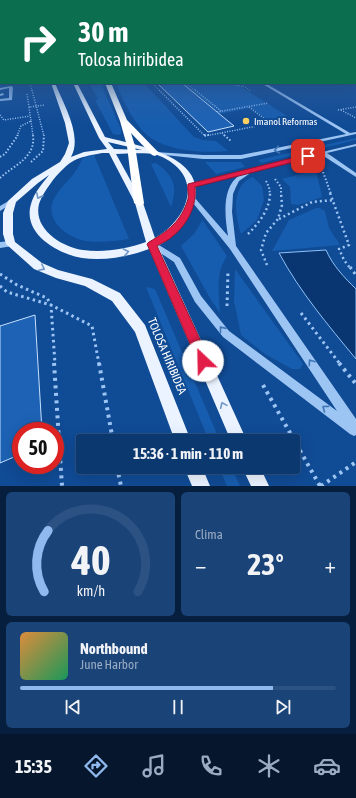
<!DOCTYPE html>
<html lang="es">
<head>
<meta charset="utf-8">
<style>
	:root { --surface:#0c3870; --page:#1a4378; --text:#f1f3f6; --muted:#9aacc3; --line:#2c5283; --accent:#90b9f0 }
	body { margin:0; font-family:"Asap Condensed",sans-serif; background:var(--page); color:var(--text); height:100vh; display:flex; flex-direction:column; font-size:15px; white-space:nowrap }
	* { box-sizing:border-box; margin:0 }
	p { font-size:13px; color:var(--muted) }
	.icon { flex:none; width:22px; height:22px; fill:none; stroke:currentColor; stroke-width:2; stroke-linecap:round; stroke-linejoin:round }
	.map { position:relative; height:486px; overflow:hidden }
	.drawer { display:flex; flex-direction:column; gap:6px; padding:6px; background:#071f3e; flex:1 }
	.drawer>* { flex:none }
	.top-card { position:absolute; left:0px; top:0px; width:356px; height:84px; box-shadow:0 4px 16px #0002,0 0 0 1px var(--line); background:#0b6e4f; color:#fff; overflow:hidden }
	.speed { position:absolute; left:12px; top:422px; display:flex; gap:8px; font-size:20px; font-weight:700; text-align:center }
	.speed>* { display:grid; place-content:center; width:52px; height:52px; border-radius:50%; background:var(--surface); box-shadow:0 4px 16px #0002,0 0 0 1px var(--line); line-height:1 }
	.speed .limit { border:6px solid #d22; background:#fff; color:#111 }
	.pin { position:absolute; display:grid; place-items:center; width:34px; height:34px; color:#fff; margin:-17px; border-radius:8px; box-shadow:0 2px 6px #0006 }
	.me { position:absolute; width:44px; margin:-22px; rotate:336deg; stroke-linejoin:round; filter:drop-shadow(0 0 3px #0008) }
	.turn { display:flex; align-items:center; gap:14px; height:84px; padding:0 12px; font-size:18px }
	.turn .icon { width:52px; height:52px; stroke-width:2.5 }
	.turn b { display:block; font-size:28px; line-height:34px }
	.big { font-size:30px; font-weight:700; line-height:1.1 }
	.drawer .tile { flex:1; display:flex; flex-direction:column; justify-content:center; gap:6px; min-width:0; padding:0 14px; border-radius:6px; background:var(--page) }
	.drawer .dial { align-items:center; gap:0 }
	.dial svg { height:104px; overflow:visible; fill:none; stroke:var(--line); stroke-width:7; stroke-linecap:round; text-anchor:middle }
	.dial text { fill:var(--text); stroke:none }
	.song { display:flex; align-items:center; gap:12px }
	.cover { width:48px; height:48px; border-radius:6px; background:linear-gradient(135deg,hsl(30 70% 55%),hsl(150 70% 35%)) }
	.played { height:4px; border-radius:2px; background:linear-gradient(90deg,var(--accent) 80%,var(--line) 80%) }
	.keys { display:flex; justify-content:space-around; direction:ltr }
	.heat { display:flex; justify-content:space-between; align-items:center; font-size:22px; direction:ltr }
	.drawer .tiles { flex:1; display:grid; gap:6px; grid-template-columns:1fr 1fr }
	.tile:last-child { grid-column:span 2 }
	.trip { position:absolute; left:76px; top:434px; width:224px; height:40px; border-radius:4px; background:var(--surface); box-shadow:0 4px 16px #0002,0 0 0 1px var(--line); font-weight:700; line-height:40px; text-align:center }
	.dock { display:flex; height:64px; justify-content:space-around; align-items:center; background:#05162d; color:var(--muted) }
	.dock .icon { width:28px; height:28px }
	.dock .current { color:var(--accent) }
	.dock b { font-size:18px; color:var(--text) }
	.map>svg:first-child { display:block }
	.green { fill:#175daf }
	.water { fill:#093670; stroke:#8fc0f8 }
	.building { fill:#1d62b5; stroke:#c5e0fe }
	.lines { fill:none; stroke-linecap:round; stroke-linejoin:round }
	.path-far5 { stroke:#9dc5f4; stroke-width:1; stroke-dasharray:1 1.5; stroke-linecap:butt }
	.path-far4 { stroke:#9dc5f4; stroke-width:1.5; stroke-dasharray:1 1.5; stroke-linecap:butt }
	.path-far3 { stroke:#9dc5f4; stroke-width:2; stroke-dasharray:1.5 2; stroke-linecap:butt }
	.path-far2 { stroke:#9dc5f4; stroke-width:2.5; stroke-dasharray:2 3; stroke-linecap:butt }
	.path-far1 { stroke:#9dc5f4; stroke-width:3; stroke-dasharray:2.5 3.5; stroke-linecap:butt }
	.path { stroke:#9dc5f4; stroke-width:4; stroke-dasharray:3 4.5; stroke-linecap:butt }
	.minor { fill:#9dc5f4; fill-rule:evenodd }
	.major { fill:#eaf3ff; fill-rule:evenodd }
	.highway { fill:#fff; fill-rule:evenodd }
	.oneway { stroke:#4176b6 }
	.oneway2 { stroke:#7297c5 }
	.route { fill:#e11d48; stroke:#92132f }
	.poi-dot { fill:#ffd060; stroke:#104b95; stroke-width:1.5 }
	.labels { text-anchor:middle; stroke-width:4; stroke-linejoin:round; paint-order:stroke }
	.far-poi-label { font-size:10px; fill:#fff; stroke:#104b95; text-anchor:start }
	.street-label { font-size:12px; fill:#fff; stroke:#104b95 }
</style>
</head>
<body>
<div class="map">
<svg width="356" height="486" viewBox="0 0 356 486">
	<rect width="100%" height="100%" fill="#104b95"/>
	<path class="green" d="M89 83H104L101 84 121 129V134L118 135 113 134 95 100 98 99Z
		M116 83H144L194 137 203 140 216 141 228 151C201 153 160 152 141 129 130 115 122 99 116 83Z
		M182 83H235L287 116 268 120 251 108 219 114Z
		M356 138V140L261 163 258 160Z
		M94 155 129 239C115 241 100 243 86 241 68 238 45 221 53 201 58 189 68 182 75 172 78 168 80 163 83 158Z
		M205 162H241L245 167 216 174Z
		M156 163C174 176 178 186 171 207L151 164Z
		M316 170 322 197 298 205 291 204 290 187 282 179Z
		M253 177 262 186 264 200 257 220 241 234C235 216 230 185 253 177Z
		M316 208H320L325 211 329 228 340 245 272 251 289 220Z
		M202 221H203L227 256C215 274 219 293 220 313L211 300 181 246 194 234Z
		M235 269 303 364 300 369H292L265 354 241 335 234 301Z
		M146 287 155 289 220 441H209Z
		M219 467H231L240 486H227Z"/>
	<path class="water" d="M326 250C333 266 344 277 356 289V359C328 325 300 292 279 253Z"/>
	<path class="building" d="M157 83H182L234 126 208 132Z
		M35 315 42 431H21V454L0 463V326Z"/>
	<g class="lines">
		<path class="path-far5" d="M30 83 32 91
			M152 83 160 91
			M186 83 196 91
			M227 83 244 87
			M239 83 251 91"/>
		<path class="path-far4" d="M32 90 44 136
			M159 90 205 136 294 119
			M195 90 221 111
			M27 94 29 107
			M249 107 270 123
			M338 110 356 107
			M341 110 356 118
			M217 112 268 103
			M0 115 4 120 30 116
			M31 121 33 136
			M222 133 225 136
			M17 136 21 126 31 121 29 107 45 105"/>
		<path class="path-far3" d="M204 135H210
			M224 135 232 142
			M0 157 5 154 18 135
			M31 162 43 151 44 135
			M323 172 331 194
			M0 178C14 165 36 158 33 135
			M275 179 281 187V194
			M266 181 269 187 270 194"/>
		<path class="path-far2" d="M330 193 349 245 339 249 344 260 350 268
			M279 219 312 202 334 200
			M248 234C259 223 270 209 270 193
			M267 265 261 250 266 233 278 219 282 205 281 193"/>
		<path class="path-far1" d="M350 267 356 275
			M0 274 17 285 47 298 51 305 55 364
			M0 286 7 292 51 305 92 326 99 364
			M227 306 228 271
			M301 313 340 364"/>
		<path class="path" d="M54 363 62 486
			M99 363 113 441
			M339 363 356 384
			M263 385 320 486
			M117 467 121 486
			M321 486 356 462"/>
		<path class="minor" d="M261 83H265L350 133 356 132V134L241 159H203L155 154 153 153 155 152 203 155H241L346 134Z
			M11 86 13 87 12 100 0 101V99L9 98V88L0 90V88Z
			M3 93 4 95 0 96V94Z
			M356 144V146L327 153 356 173V177L322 155 249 172V174L239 181 236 187 233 194 232 212 236 246 356 419V435L354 436 350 434 223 337 195 302 174 262 150 246 148 244 152 241 154 242 180 258 201 296 229 331 337 411 230 249 189 198 192 196 194 197 228 236C225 217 221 187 240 175L191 187 188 185 191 183Z
			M12 199 15 201 14 202 0 211V206Z
			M11 241 15 244 13 246 0 248V242Z"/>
		<path class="major" d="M51 83H55C63 103 83 136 71 157L84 152 107 149 99 138 73 83H77L105 137C138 146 214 156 192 209 185 226 174 237 158 246L247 441H231L149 249C128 257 104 261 82 258 58 254 22 234 31 204 34 193 42 184 49 175L38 183 16 202 13 213V234L15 242 42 263 58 270 92 279 120 293 145 325 191 441H175L135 332 112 301 85 286 56 278 34 269 6 244 3 234V213L8 201 32 179 60 162 65 154 69 143 65 123ZM108 142 142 150 114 149ZM102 153H109L135 203 146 242C126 249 104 253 83 250 62 247 33 229 39 204 42 195 48 187 53 180 71 159 75 158 102 153ZM116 154C129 154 144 152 157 155 164 157 172 162 178 168 201 192 179 225 155 238L143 203Z
			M184 467H202L210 486H192Z
			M242 467H260L269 486H251Z"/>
		<path class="highway" d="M0 69H1V73H0Z
			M105 83H111L127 120 159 153 155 156 152 155 131 133 135 146 144 203 143 205 139 206 134 203 127 146 120 121Z"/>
	</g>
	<defs><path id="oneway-chevron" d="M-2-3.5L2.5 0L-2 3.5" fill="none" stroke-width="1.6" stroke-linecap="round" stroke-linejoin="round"/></defs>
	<g class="oneway">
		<use href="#oneway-chevron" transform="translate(277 150) rotate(168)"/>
		<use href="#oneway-chevron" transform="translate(222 329) rotate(-129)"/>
		<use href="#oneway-chevron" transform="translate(311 362) rotate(-124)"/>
		<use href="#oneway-chevron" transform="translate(325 408) rotate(-143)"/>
	</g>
	<g class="oneway2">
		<use href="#oneway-chevron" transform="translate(39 196) rotate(116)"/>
		<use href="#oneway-chevron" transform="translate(126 252) rotate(-11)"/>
		<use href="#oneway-chevron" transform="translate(42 268) rotate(26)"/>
		<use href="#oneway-chevron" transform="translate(223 405) rotate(-114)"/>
	</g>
	<linearGradient id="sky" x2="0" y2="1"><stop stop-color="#092952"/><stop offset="0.45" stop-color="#3161a0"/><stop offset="1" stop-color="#3161a0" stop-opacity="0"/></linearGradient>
	<rect width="356" height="124" fill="url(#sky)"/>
	<path class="route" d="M308 154 310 155V158L195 187C197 205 188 224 173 236 169 240 162 243 157 246L210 361 208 365 203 367 199 365 147 244 149 242C168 231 181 222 188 199 189 194 187 189 188 184Z"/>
	<circle class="poi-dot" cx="246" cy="121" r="4"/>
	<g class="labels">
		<g class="far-poi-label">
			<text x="254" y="125">Imanol Reformas</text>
		</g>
		<g class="street-label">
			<text transform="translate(167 356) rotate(67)" y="4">TOLOSA HIRIBIDEA</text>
		</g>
	</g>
</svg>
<div class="speed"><div class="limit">50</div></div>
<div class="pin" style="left:308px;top:156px;background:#d93025"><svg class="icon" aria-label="arrive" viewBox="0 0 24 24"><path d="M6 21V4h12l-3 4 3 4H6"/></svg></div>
<svg class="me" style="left:203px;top:361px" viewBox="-20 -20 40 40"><circle r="19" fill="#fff"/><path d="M0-13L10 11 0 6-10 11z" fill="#e11d48"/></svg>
<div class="trip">15:36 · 1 min · 110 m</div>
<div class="top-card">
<div class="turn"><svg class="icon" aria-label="right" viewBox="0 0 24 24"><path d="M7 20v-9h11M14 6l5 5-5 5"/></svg><div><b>30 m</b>Tolosa hiribidea</div></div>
</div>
</div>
<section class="drawer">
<div class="tiles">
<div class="tile dial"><svg viewBox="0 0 100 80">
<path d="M14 69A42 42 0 1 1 86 69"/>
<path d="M14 69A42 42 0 0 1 17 22" stroke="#90b9f0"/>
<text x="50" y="56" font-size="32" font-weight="700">40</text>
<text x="50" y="72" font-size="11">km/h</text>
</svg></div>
<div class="tile"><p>Clima</p>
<div class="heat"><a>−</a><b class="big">23°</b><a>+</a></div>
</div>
<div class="tile">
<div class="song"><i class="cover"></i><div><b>Northbound</b><p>June Harbor</p></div></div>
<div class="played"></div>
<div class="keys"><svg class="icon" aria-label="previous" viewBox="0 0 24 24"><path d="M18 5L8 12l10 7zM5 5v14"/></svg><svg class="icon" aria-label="pause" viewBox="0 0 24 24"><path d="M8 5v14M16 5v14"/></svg><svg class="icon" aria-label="next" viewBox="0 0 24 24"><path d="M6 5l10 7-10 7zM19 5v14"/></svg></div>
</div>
</div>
</section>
<nav class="dock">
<b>15:35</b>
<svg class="icon current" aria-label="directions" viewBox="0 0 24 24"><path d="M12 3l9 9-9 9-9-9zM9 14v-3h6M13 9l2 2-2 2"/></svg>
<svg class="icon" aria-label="music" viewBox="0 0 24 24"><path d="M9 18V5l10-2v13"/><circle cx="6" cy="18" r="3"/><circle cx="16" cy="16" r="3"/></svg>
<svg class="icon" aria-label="phone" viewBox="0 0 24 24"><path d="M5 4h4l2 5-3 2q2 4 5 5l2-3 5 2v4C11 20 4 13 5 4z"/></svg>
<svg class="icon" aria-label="climate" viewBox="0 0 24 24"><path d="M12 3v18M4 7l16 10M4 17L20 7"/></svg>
<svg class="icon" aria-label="car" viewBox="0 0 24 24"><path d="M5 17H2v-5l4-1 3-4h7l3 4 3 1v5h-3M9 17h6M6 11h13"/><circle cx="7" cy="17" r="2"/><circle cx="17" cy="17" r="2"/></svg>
</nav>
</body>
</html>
